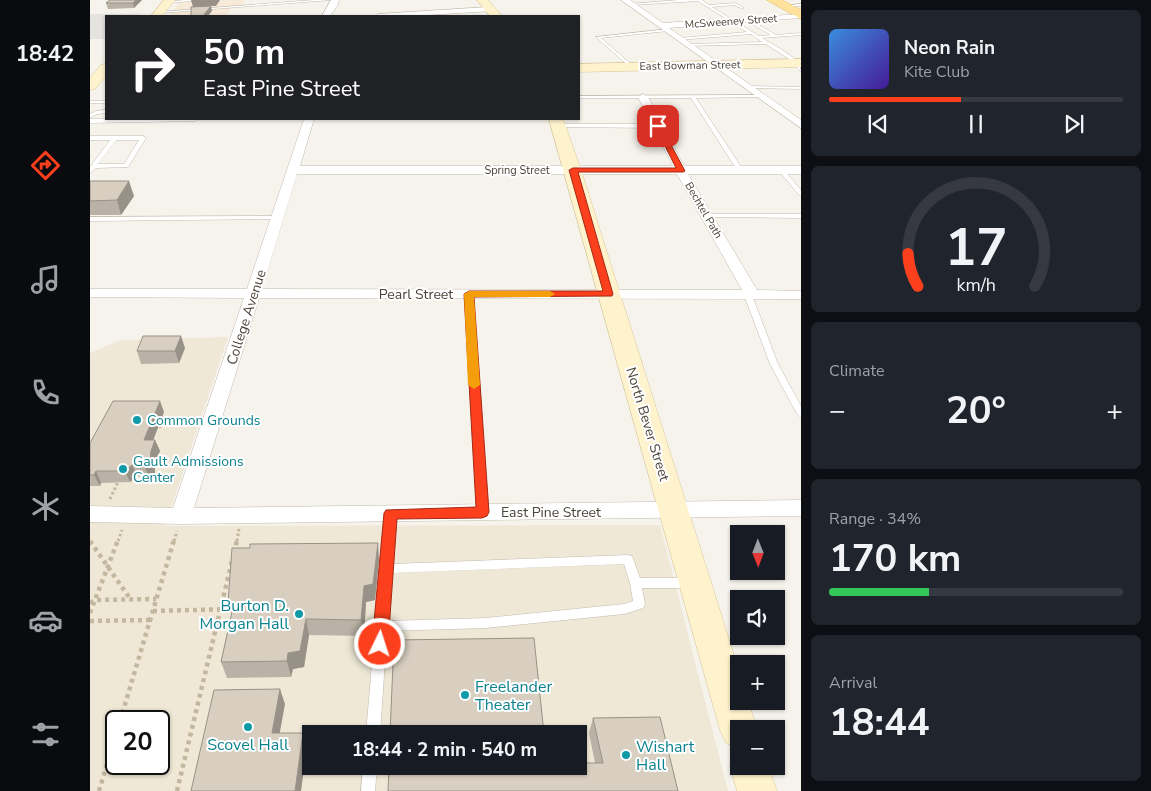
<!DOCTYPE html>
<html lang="en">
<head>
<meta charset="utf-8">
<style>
	:root { --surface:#171b24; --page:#20242c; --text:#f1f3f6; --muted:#9ea1a6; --line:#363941; --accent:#fc3f1d }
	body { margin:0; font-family:"Nunito Sans",sans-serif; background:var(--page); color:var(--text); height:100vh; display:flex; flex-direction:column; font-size:19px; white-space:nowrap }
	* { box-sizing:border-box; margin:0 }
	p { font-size:16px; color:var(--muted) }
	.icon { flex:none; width:28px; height:28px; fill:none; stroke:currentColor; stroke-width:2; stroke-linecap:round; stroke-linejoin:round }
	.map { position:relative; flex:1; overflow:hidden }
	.sheet { display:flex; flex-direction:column; gap:10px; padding:10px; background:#0d0f14; width:350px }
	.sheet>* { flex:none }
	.guide { position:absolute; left:15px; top:15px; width:475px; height:105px; border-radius:0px; box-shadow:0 1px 4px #0004; background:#202124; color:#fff; overflow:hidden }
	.needle { width:32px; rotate:179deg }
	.tools { position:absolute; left:640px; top:525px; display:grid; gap:10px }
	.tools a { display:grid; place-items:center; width:55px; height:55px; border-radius:0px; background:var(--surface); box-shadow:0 1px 4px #0004; font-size:25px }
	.speed { position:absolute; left:15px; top:710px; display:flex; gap:10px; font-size:25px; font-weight:700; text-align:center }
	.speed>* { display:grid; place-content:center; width:65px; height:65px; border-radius:50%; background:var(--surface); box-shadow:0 1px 4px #0004; line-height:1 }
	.speed .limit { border:2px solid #111; border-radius:8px; background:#fff; color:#111 }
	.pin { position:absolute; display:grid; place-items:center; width:42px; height:42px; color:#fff; margin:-21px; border-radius:10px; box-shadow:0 2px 8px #0006 }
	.me { position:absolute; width:55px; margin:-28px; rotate:4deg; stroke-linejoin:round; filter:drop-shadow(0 0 4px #0008) }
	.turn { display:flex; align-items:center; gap:18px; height:105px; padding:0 15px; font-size:22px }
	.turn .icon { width:65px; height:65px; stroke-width:2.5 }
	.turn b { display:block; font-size:35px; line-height:42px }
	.big { font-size:38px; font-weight:700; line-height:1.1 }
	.sheet .tile { flex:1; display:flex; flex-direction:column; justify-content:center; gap:8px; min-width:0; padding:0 18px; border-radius:8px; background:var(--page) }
	.sheet .dial { align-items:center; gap:0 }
	.dial svg { height:130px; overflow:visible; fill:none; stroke:var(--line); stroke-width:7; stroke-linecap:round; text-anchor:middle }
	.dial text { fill:var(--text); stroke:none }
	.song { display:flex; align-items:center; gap:15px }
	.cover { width:60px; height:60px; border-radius:8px; background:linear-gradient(135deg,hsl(210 70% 55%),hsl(260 70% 35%)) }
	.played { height:5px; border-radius:2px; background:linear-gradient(90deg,var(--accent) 45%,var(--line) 45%) }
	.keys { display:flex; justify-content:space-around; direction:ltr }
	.heat { display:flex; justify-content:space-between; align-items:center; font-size:28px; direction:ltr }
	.charge { height:8px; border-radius:4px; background:linear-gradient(90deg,#34c759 34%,var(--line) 0) }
	.trip { position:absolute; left:212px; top:725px; width:285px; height:50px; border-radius:0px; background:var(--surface); box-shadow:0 1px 4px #0004; font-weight:700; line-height:50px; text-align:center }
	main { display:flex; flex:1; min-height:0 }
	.tab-bar { display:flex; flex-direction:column; width:90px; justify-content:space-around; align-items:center; background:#090b0e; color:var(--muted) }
	.tab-bar .icon { width:35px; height:35px }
	.tab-bar .current { color:var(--accent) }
	.tab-bar b { font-size:22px; color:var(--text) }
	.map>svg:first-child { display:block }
	.commercial { fill:#f7ead8 }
	.education { fill:#efe8d6; fill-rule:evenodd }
	.parking { fill:#e5e3e0 }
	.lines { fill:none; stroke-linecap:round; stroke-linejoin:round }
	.lane-casing { stroke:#c2bbae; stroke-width:1 }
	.street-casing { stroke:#c2bbae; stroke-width:1 }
	.secondary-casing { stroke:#d6c79b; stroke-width:1 }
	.primary-casing { stroke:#e6c16a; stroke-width:1 }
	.path-far1 { stroke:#c4b79f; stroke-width:3; stroke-dasharray:2.5 2.5; stroke-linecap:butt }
	.path { stroke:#c4b79f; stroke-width:4.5; stroke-dasharray:4 4; stroke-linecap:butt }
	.lane { fill:#fff; fill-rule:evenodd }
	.street { fill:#fff; fill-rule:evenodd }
	.secondary { fill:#fff3cd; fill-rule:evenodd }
	.primary { fill:#ffe39c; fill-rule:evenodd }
	.wall { fill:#bab2a6 }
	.shaded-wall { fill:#979187 }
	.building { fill:#d8cfc1; stroke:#979187 }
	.route { fill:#fc3f1d; stroke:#a42913 }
	.slow { fill:#f59e0b }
	.culture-dot { fill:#0f9aa8; stroke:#fff; stroke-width:2 }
	.labels { text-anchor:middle; stroke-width:4; stroke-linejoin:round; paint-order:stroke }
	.far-street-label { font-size:11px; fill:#4b4439; stroke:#fff }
	.street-label { font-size:14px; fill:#4b4439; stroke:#fff }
	.culture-label { font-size:14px; fill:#0d838f; stroke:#fff; text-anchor:start }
	.near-culture-label { font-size:16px; fill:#0d838f; stroke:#fff; text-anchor:start }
</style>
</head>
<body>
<main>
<nav class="tab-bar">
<b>18:42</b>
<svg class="icon current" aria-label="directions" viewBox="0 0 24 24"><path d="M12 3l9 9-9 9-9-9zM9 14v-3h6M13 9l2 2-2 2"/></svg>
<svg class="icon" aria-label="music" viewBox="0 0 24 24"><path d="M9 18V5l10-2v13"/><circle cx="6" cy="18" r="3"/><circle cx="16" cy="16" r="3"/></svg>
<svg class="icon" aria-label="phone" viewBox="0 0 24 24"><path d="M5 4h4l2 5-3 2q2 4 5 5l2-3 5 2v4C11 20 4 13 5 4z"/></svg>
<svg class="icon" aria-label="climate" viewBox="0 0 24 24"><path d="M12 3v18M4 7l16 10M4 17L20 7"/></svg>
<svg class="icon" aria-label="car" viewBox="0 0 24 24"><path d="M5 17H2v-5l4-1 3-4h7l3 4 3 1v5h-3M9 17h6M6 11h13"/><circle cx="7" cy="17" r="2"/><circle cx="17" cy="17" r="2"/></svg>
<svg class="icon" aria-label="filters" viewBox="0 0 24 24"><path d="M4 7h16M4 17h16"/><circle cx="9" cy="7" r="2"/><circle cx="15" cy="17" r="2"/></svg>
</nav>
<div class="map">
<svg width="711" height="791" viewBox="0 0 711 791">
	<rect width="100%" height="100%" fill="#f6f3ec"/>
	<path class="commercial" d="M92 0H154V5L142 6 136 16H78Z"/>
	<path class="education" d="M138 337 75 526 570 525 638 791H0V353L31 340ZM26 721H69V764H26ZM221 734H489V766H221Z"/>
	<path class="parking" d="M0 14H49L47 16H16V39H0Z"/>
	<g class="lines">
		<defs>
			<path id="lane" d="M94 0H115L78 3 76 2Z
				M224 0H242L70 13 68 12Z
				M589 0H612L619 5 645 3 653 7V9L644 5 622 7 669 36 681 35 657 21V19H659L686 35 711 33V35L672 38C684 46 711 57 711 72L702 61 676 44 596 46 598 44 672 42 661 34 589 40 590 38 657 32 608 1 541 5 539 4Z
				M711 4V6L694 7 692 6Z
				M579 29 578 31 511 38 543 66 541 68 506 37Z
				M658 86 711 87V89L656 88V87Z
				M672 95V97H670L606 98 653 170 650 172 647 170 601 98H489V96Z
				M0 101H16V103H0Z
				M16 110V113L7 114 0 118V114L6 111Z
				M0 119H108L105 121 0 123Z
				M469 124H568L571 126 568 128 467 127 466 126Z
				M0 136H53L56 138 38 167 6 168 0 173V167L20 140H0ZM26 140H49L34 164H8Z
				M691 168 693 169 711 190V196L709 195 689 171V169Z
				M617 214H711V218L615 217 614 216Z
				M188 216 191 218 190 219 0 221V217Z
				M376 292H379L383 294 398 512 397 515 393 516 389 515 388 512 375 294Z
				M655 293H658L662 295 688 364 711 406V417L707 414 680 364 654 295Z
				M300 509 304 510 305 513 302 564 538 555 542 556 550 578H600L604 580 606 583 604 586 600 588H552L555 604 553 608 534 614 396 628 297 631 290 734H276L295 513 296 510ZM534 564 540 583 543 601 534 604 396 618 298 621 301 573Z
				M273 766H287L285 791H271Z"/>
			<path id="street" d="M241 0H249L248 5 240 16H232Z
				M531 0H540L573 23 711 14V18L579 28 711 120V128Z
				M399 7 403 9 402 11 321 16H284L288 14Z
				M553 94 558 97 594 166H711V174H598L667 290 711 291V299L169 298 104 508 711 500V516L91 524 0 522V506L83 508 154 298 0 297V289H157L214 119H224L210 166H583L548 97ZM207 174H587L652 290 172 289Z"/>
			<path id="secondary" d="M74 0H85L72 16H61Z
				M387 0H398L412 16H400Z
				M711 59V67L489 72V64Z
				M16 64V76L5 89 0 90V78L11 65Z
				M459 119H473L491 170 649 671V701H658L667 729H649V748L636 743 630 730Z
				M649 751V766H678L687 791H647L640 766 645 752Z"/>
			<path id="primary" d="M677 0H692L711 10V19Z"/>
		</defs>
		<use href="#lane" class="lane-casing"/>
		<use href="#street" class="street-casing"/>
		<use href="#secondary" class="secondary-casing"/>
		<use href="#primary" class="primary-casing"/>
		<path class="path-far1" d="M64 428 89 422H105
			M20 499 28 482
			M28 541 32 530
			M84 541 87 531
			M147 541 149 529"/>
		<path class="path" d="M0 541 41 600
			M144 553 147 540
			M0 603 5 600 66 599
			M63 611 143 609
			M0 613 28 540
			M0 621 60 620
			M30 721 84 540
			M9 791 26 734
			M87 791 142 561"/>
		<use href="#lane" class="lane"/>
		<use href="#street" class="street"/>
		<use href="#secondary" class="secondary"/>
		<use href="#primary" class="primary"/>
	</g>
	<path class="wall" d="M20 0H52L44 8 18 9 16 3Z
		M0 181 44 196 31 215H0Z
		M95 348 89 363 51 364 47 351Z
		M74 412 63 440H65L70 451 65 463V474L59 477 47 476 40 482 11 483 10 486H0V443Z
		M289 559 285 600 276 602 274 636 219 635 214 667 203 669 201 677 137 678 131 662 142 613 138 603Z
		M503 718 588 791 505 763 499 733Z"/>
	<path class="shaded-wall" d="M46 0H52L44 8 43 3Z
		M101 0H130L126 6H121L122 11 118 16H113L103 7Z
		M39 181 44 196 31 215 27 200Z
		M91 336 95 348 89 363 85 351Z
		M70 401 74 412 59 451 54 440Z
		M65 440 70 451 65 463V474L59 477 54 466Z
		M42 465 47 476 40 482 35 471Z
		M6 471 11 483 10 486 4 475Z
		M288 543 289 559 285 600 276 602 274 636 271 620 274 586Z
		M216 619 219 635 214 667 203 669 201 677 197 661 198 653Z
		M190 689 195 704 187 748 182 733Z
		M213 733 217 748 211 791H205Z"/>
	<path class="building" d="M20 0H46L43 3H16Z
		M121 6 113 16H101V7Z
		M0 181H39L27 200 0 201Z
		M53 336H91L85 351H47Z
		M23 401H70L54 440H65L61 451 60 463 54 466 42 465 35 471H6L4 475H0V443Z
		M288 543 283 584 274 586 271 620 216 619 210 651 198 653 197 661 131 662 144 603H138L142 548H160V544Z
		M444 638 454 734H300L304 640Z
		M190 689 182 733H213L205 791H101L124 690Z
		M570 717 588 791H298L299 766H489V763H513L503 718Z"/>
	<path class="route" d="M568 124 571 126 595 171 593 172H488L523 294 522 296 384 297 399 512 397 516 392 518 307 519 298 644 296 649 290 651 285 649 282 644 294 513 296 510 386 507 374 294 379 291H513L479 170 483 168H586L565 126Z"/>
	<path class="slow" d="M379 291H460L465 294 460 297H384L390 385 384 389 378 385 374 294Z"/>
	<g class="culture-dot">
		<circle cx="47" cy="420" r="5"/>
		<circle cx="33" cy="469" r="5"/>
		<circle cx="209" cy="614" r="5"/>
		<circle cx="375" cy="695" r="5"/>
		<circle cx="158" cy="727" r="5"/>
		<circle cx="536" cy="755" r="5"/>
	</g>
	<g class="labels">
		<g class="far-street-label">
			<text transform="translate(641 21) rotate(-4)" y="4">McSweeney Street</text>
			<text transform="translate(600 65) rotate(-1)" y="4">East Bowman Street</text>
			<text x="427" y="174">Spring Street</text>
			<text transform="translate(614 210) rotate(60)" y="4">Bechtel Path</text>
		</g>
		<g class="street-label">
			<text x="326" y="299">Pearl Street</text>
			<text transform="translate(156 317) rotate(-72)" y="5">College Avenue</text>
			<text transform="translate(558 424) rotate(73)" y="5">North Bever Street</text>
			<text x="461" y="517">East Pine Street</text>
		</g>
		<g class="culture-label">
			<text x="57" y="425">Common Grounds</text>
			<text x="43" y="466">Gault Admissions<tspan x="43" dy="16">Center</tspan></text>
		</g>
		<g class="near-culture-label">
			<text x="199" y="611" text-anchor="end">Burton D.<tspan x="199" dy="18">Morgan Hall</tspan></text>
			<text x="385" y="692">Freelander<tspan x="385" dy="18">Theater</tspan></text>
			<text x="158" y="750" text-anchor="middle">Scovel Hall</text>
			<text x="546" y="752">Wishart<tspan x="546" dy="18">Hall</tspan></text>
		</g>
	</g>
</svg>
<div class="tools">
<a><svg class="needle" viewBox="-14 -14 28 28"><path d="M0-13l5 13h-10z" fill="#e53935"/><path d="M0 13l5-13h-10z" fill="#9ea1a6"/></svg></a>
<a><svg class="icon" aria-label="sound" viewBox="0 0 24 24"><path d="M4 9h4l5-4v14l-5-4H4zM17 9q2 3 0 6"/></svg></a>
<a>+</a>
<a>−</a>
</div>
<div class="speed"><div class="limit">20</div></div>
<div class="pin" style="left:568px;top:126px;background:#d93025"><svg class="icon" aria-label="arrive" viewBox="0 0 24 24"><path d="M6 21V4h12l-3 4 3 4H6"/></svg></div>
<svg class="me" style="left:290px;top:644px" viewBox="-20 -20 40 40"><circle r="17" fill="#fc3f1d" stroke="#fff" stroke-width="3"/><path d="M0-11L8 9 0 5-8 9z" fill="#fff"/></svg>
<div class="trip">18:44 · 2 min · 540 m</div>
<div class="guide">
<div class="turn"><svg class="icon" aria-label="right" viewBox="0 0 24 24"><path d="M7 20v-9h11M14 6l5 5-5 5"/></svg><div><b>50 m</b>East Pine Street</div></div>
</div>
</div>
<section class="sheet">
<div class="tile">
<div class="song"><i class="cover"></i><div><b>Neon Rain</b><p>Kite Club</p></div></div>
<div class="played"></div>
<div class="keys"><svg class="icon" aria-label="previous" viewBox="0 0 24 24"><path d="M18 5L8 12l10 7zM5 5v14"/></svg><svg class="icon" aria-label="pause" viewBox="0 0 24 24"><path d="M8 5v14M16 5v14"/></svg><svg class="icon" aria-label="next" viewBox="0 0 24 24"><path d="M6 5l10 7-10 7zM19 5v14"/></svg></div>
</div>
<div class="tile dial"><svg viewBox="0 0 100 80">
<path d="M14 69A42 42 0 1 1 86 69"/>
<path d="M14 69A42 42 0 0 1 8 49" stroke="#fc3f1d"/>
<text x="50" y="56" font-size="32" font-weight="700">17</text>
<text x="50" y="72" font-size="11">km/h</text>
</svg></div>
<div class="tile"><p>Climate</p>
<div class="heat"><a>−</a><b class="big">20°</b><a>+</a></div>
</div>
<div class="tile"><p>Range · 34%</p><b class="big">170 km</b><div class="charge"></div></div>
<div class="tile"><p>Arrival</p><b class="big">18:44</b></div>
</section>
</main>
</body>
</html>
